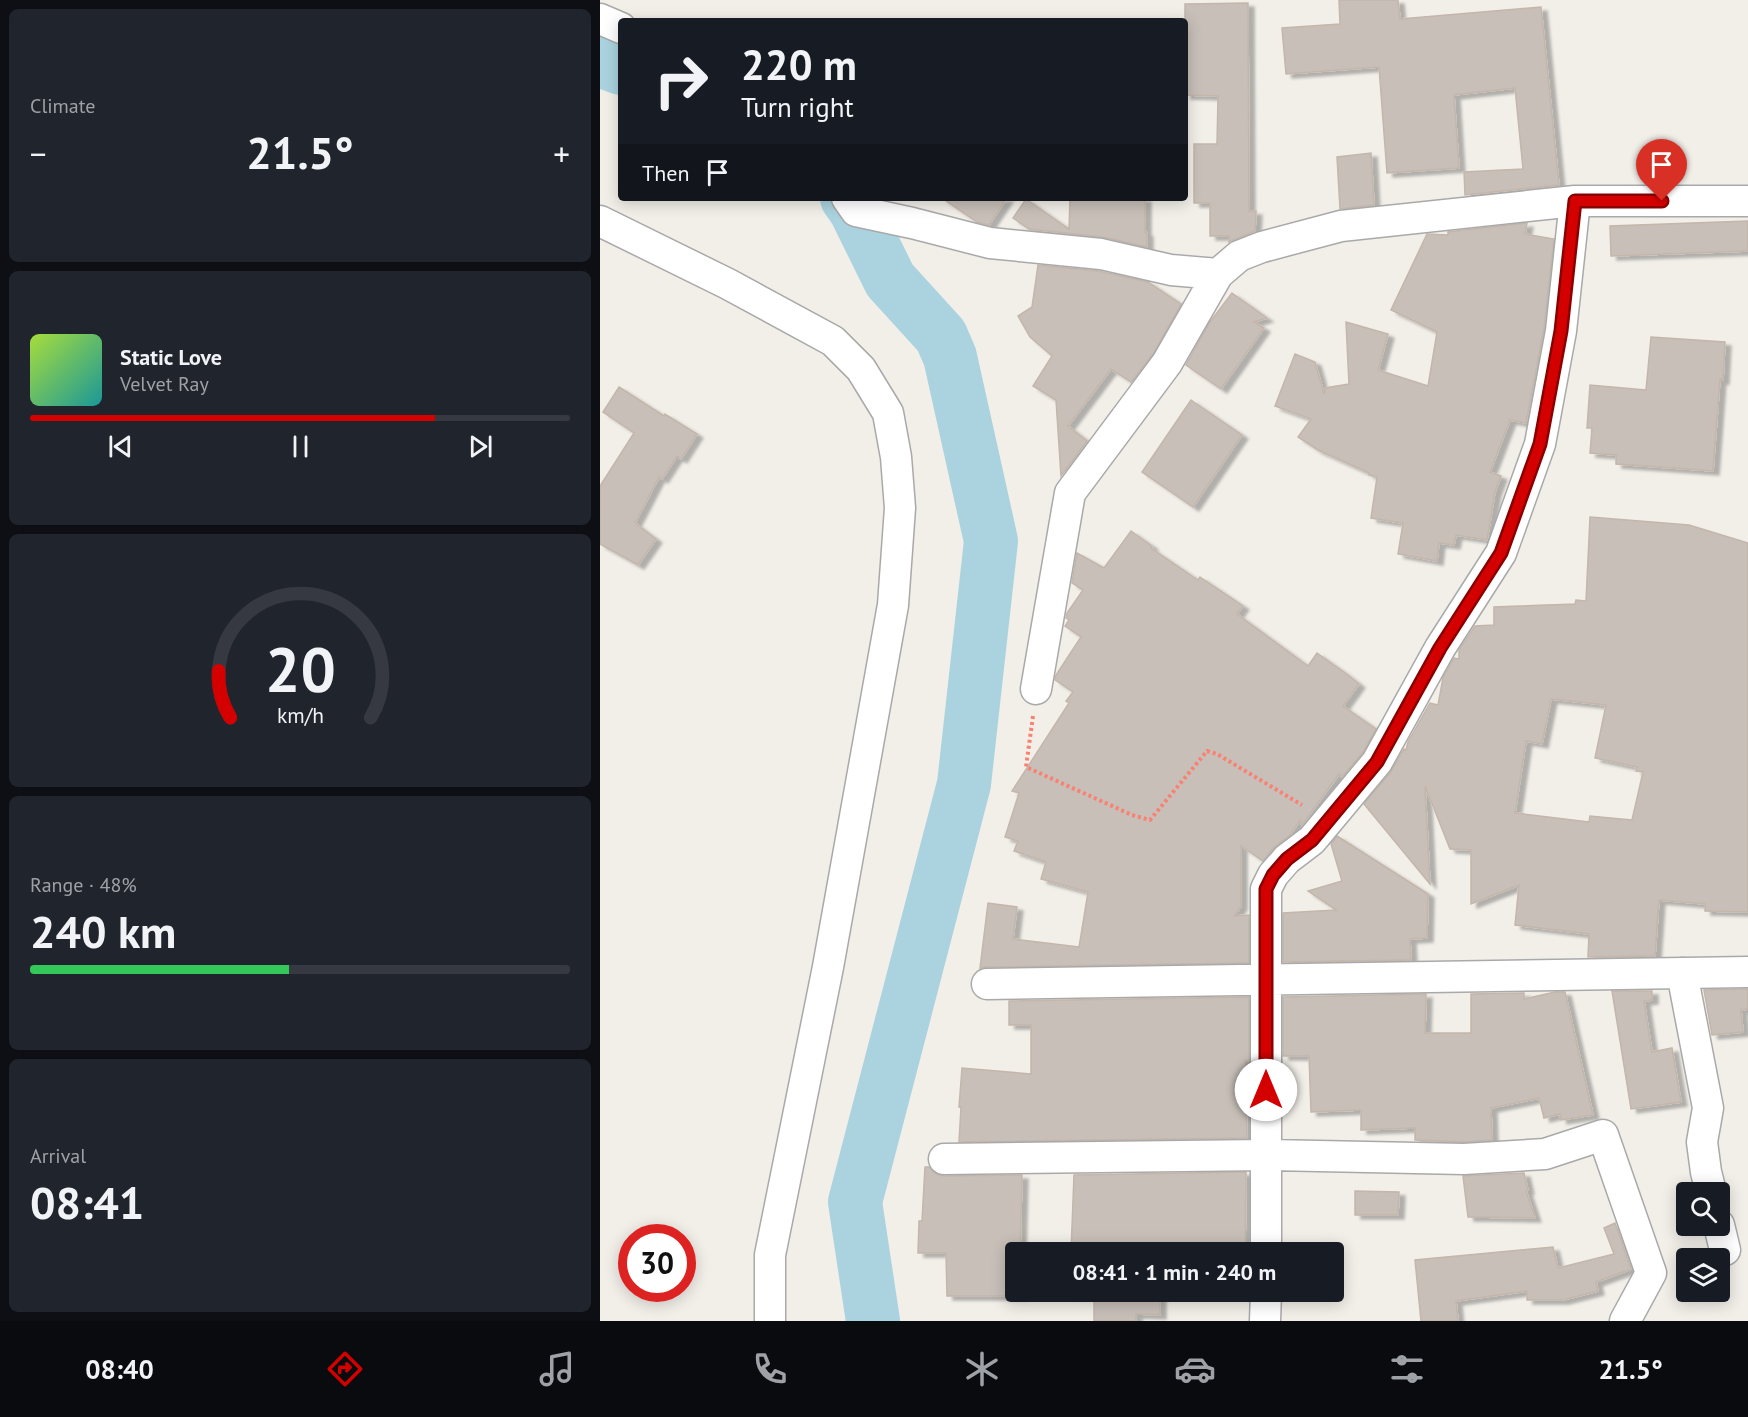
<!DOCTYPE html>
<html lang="en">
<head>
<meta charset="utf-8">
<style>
	:root { --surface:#171b24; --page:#20242c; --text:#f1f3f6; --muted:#9ea1a6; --line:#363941; --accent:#d40000 }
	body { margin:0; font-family:"PT Sans",sans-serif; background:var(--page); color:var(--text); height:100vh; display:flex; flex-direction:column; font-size:22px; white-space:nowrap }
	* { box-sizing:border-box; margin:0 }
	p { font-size:20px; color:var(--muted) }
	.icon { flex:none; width:33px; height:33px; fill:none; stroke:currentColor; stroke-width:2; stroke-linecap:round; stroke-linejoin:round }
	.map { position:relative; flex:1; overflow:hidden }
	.drawer { display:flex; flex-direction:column; gap:9px; padding:9px; background:#0d0f14; width:600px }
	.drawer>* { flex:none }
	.banner { position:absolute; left:18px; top:18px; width:570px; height:183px; border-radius:6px; box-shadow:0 3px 15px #0003; background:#171b24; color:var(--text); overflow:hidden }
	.tools { position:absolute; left:1076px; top:1182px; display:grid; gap:12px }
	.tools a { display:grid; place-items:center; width:54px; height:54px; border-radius:6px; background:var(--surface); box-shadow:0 3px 15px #0003; font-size:30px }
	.speed { position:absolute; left:18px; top:1224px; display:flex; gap:12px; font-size:30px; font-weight:700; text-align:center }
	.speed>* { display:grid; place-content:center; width:78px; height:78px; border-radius:50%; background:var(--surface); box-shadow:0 3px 15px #0003; line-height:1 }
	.speed .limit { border:9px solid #d22; background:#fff; color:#111 }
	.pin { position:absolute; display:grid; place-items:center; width:51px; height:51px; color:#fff; margin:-62px -26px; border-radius:50% 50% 50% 0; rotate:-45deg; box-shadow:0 0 6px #0007 }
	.pin .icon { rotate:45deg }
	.me { position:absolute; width:66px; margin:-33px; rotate:0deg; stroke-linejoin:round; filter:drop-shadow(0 0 4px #0008) }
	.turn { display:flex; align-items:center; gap:21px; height:126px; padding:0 24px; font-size:27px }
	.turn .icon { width:78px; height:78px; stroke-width:2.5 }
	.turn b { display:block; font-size:42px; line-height:51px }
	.then { display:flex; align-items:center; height:57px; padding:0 24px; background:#0003; gap:12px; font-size:22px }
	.big { font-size:45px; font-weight:700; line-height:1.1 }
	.drawer .card { flex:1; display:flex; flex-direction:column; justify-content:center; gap:9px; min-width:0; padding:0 21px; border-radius:9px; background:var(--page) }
	.drawer .dial { align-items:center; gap:0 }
	.dial svg { height:156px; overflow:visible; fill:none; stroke:var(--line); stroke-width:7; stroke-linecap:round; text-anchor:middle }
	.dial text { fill:var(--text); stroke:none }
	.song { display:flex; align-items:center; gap:18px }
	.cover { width:72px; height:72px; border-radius:9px; background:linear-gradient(135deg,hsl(80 70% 55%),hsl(180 70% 35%)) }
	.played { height:6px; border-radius:3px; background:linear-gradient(90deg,var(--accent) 75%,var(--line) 75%) }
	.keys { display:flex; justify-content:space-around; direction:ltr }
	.heat { display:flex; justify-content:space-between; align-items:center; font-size:33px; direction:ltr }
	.charge { height:9px; border-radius:4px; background:linear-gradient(90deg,#34c759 48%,var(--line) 0) }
	.trip { position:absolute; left:405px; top:1242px; width:339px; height:60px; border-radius:6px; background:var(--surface); box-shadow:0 3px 15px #0003; font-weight:700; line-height:60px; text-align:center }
	.tabs { display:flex; height:96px; justify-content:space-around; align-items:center; background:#090b0e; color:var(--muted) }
	.tabs .icon { width:42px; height:42px }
	.tabs .current { color:var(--accent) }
	.tabs b { font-size:27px; color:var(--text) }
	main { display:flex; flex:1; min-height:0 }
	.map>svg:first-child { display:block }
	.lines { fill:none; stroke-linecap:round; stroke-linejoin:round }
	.river { stroke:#aad3df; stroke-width:54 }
	.building { fill:#c7bfb8; stroke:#c4b6ab; stroke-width:1.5; fill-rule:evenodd; filter:url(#shadow) }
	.minor-casing { stroke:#a9a9a9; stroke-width:33 }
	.path { stroke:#fa8072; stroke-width:4; stroke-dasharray:3 3; stroke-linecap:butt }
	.minor { stroke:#fff; stroke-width:30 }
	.route-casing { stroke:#8a0000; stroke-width:15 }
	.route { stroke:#d40000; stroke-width:10 }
</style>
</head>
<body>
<main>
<section class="drawer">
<div class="card"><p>Climate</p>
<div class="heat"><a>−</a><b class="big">21.5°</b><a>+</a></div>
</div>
<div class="card">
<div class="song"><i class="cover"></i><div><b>Static Love</b><p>Velvet Ray</p></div></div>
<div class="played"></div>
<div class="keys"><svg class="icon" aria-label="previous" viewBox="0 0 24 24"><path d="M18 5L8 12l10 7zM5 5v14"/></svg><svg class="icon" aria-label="pause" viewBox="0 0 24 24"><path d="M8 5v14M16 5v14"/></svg><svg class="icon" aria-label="next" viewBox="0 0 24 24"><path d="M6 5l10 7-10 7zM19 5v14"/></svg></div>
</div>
<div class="card dial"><svg viewBox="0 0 100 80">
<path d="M14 69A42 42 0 1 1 86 69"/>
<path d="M14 69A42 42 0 0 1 8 45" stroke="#d40000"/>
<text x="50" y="56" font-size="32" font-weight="700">20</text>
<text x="50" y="72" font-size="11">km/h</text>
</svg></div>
<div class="card"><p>Range · 48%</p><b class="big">240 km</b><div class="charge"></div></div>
<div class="card"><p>Arrival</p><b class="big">08:41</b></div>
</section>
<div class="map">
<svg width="1148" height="1321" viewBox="0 0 1148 1321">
	<defs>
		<filter id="shadow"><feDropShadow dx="6" dy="4" stdDeviation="1.5" flood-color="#0004"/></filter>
	</defs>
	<rect width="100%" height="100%" fill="#f2efe9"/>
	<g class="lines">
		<path class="river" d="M0 60 21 68
			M247 198 256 211 290 280 341 336 350 357 391 541 364 784 255 1202 273 1321"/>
	</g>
	<path class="building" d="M739 0H798L800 19 941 7 959 185 865 195 864 172 923 169 915 88 854 95 859 168 787 173 779 67 686 74 682 28 740 24Z
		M648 3 649 211H656L655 231 629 242V236H610V203H594V144H617L618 96 585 95V4Z
		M771 153 774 205 740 209 737 157Z
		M342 198H407L389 225 377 222Z
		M470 198H545V232L547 233V247L503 237 429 229 413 218 426 199 469 229Z
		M1148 221V251L1011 256 1010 226Z
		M927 223 925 234 954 239 944 328 926 423 910 420 890 472 901 476 895 492 887 540 856 535 854 545 839 543 837 561 798 554 803 523 771 518 777 477 769 475V473L718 450 698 437 711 419 675 406 695 354 715 362 724 394 725 388 749 384 746 322 788 334 778 370 828 386 837 332 791 310 827 234 848 235V232Z
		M438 265 498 271 548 282 581 304 553 354 531 382 511 369 468 426 487 441 461 476 456 400 433 386 452 356 430 337 418 316 432 307Z
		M632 293 667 318 654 322 664 328 621 389 586 365 610 322Z
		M1051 337 1125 342 1123 380 1120 379 1113 471 1016 464V455L990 453 992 428H987L990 385 1046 390Z
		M19 387 64 416 65 414 97 434 81 459 77 456 62 479 59 477 35 523 56 539 38 565 0 544V486L34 433 3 412Z
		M591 400 642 435 593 507 542 472Z
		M990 517 1089 525 1148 543V912L1105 911V904L1059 900 1055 956 988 957 989 934 915 925 919 885 871 904V850L850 849 825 786 830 884 764 804 790 773 804 749 806 750 808 742 830 703 838 705 843 678 854 658 859 659V650L875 626 894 625V607L975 604 976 600 986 601ZM951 699 1006 705 995 758 1037 767 1036 771 1043 772 1032 820 990 816 989 822 915 813 926 741 942 744Z
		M531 531 552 546 551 548 598 580 600 577 643 606 637 614 708 666 717 653 744 672 759 684 743 706 776 729 763 752 742 777 739 774 702 825 700 820 690 835 674 847 663 861 641 846V906L634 916 649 915V963L387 967 380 968 388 903 417 907 413 939 479 947 488 892 441 879 446 862 414 851 418 841 405 837 419 793 412 791 469 703 466 701 473 692 455 680 456 675 481 637 465 626 469 620 466 618 467 613 483 590 472 583 477 553 504 568Z
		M737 836 828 894 827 938 810 939 811 960 683 962V913L736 910 708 891 742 881 731 844Z
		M1148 989V1009L1141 1010 1143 1032 1112 1035 1104 990Z
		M1012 991H1052V1000L1044 1001 1052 1052 1072 1048 1081 1102 1031 1109Z
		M955 992H965L993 1115 961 1120 960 1114 944 1118 939 1098 891 1108 892 1140 864 1142 815 1140V1128L761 1130V1110L711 1112 709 1056H683V997L826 994 825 1033H871V994L924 993V999Z
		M649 997V1061H645L647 1138 359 1142 361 1107H359L362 1068 431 1074V1025H409V1001Z
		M325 1167H329L336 1174 344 1176 422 1175 420 1252H416V1292H419V1296H347L346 1253H318L319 1221H322Z
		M646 1172 645 1252H471L474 1175Z
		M924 1173 928 1190 926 1191 935 1218 868 1217 863 1176Z
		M755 1191 799 1192 798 1215H755Z
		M1015 1223 1031 1269 996 1282 998 1291 963 1300H927V1291L856 1301 858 1321H821L815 1260 953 1247 958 1268 1014 1254 1004 1228Z
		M469 1292H560V1315L536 1314V1321H494V1294L469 1295Z"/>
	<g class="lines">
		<defs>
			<path id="minor" d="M0 19 21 28
				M247 198 256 211 312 223 390 243 501 254 571 270 618 274
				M0 221 128 284 233 341 261 369 288 413 296 457 300 508 293 605 228 967 170 1255V1321
				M436 689 470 493 567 363 618 274 639 256 662 247 741 226 975 201H1148
				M1082 973 1108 1108 1102 1142 1106 1172 1111 1192
				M387 984 1148 972
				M344 1159 666 1155 864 1159 945 1154 1003 1135 1051 1273 1025 1321
				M1119 1225 1125 1250
				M666 1252V889L673 875 687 859 712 840 777 762 840 648 901 553 940 444 961 331 975 201
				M665 1321 666 1292"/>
		</defs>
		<use href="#minor" class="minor-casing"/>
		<path class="path" d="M433 716 426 767 532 815 550 820 607 751 617 754 702 805"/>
		<use href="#minor" class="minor"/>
	</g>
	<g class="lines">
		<defs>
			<path id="route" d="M666 1090V889L673 875 687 859 712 840 777 762 840 648 901 553 940 444 961 331 975 201H1062"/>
		</defs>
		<use href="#route" class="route-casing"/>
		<use href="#route" class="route"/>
	</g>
</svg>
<div class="tools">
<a><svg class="icon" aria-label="search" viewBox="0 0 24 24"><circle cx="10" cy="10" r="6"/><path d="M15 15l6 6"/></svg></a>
<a><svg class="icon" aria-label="layers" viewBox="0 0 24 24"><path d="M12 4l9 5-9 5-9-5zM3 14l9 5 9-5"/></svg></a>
</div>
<div class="speed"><div class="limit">30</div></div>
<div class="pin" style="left:1062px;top:201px;background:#d93025"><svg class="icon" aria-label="arrive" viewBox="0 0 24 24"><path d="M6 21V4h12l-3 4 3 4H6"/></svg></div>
<svg class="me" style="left:666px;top:1090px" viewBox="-20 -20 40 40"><circle r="19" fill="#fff"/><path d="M0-13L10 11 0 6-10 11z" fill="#d40000"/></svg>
<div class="trip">08:41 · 1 min · 240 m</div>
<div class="banner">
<div class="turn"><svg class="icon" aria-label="right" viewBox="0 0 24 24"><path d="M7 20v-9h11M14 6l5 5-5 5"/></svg><div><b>220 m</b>Turn right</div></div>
<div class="then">Then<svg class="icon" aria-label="arrive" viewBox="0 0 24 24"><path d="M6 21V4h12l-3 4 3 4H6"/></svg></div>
</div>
</div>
</main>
<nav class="tabs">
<b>08:40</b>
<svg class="icon current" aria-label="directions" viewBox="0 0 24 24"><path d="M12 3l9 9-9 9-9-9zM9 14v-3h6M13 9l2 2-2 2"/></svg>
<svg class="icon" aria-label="music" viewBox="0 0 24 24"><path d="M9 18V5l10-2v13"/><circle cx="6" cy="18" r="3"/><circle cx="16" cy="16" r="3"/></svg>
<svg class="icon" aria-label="phone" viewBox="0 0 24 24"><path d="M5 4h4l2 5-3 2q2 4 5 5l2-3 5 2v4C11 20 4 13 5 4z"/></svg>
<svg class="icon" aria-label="climate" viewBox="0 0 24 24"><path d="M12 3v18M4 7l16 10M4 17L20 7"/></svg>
<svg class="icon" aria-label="car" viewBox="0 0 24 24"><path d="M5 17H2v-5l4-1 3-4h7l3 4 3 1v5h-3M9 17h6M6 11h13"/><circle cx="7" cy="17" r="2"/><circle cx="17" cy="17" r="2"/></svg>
<svg class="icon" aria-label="filters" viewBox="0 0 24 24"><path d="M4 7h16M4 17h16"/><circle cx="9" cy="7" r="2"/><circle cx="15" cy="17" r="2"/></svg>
<b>21.5°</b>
</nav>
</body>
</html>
